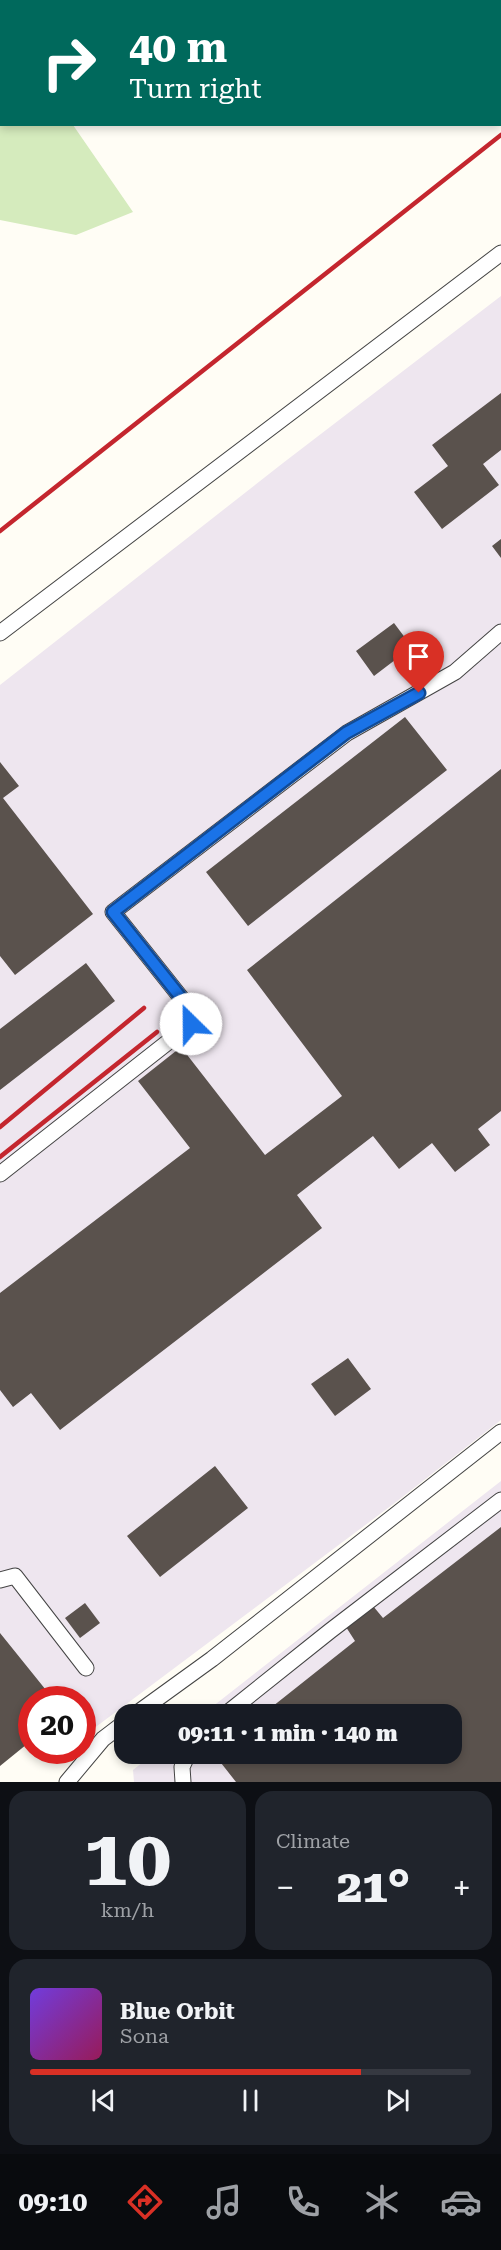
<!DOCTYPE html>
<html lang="en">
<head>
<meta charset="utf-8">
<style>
	:root { --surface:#171b24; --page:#20242c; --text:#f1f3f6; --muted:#9ea1a6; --line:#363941; --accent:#d93025 }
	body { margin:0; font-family:"Roboto Serif",serif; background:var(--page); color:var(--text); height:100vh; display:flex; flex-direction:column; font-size:22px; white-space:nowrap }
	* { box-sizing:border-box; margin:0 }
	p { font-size:20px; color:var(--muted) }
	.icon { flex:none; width:33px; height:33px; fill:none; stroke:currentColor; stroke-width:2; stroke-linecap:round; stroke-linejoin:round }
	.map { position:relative; height:1782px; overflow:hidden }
	.sheet { display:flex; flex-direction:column; gap:9px; padding:9px; background:#0d0f14; flex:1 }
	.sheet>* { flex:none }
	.banner { position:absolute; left:0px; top:0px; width:501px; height:126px; box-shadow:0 3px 9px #0003; background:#00695c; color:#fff; overflow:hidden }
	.speed { position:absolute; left:18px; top:1686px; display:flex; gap:12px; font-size:30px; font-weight:700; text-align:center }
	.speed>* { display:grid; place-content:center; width:78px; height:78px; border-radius:50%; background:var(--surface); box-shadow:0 3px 9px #0003; line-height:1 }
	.speed .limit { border:9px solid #d22; background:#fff; color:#111 }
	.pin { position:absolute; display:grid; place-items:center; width:51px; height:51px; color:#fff; margin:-62px -26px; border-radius:50% 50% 50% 0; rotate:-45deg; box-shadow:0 0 6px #0007 }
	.pin .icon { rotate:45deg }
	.me { position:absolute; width:66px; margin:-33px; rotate:337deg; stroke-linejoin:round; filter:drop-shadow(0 0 4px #0008) }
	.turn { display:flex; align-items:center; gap:21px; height:126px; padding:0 30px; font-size:27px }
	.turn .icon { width:78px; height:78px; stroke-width:2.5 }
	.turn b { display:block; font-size:42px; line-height:51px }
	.big { font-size:45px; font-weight:800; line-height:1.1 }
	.sheet .tile { flex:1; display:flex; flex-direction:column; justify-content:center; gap:9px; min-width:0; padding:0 21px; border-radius:18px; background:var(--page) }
	.sheet .dial { align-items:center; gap:0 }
	.dial b { font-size:78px; line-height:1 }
	.song { display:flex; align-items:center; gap:18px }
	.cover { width:72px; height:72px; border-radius:9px; background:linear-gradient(135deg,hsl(260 70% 55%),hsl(330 70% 35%)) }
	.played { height:6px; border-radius:3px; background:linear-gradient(90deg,var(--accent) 75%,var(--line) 75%) }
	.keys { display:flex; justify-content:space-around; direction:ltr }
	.heat { display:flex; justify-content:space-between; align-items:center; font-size:33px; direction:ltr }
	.sheet .tiles { flex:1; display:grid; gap:9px; grid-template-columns:1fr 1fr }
	.tile:last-child { grid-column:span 2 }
	.trip { position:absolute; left:114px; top:1704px; width:348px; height:60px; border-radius:18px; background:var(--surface); box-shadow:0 3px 9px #0003; font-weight:800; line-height:60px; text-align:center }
	.tabs { display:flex; height:96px; justify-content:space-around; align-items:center; background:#090b0e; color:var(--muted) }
	.tabs .icon { width:42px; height:42px }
	.tabs .current { color:var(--accent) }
	.tabs b { font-size:27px; color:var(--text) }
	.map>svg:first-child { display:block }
	.industrial { fill:#eee6ef }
	.green { fill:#d5ebbd }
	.building { fill:#5a524d }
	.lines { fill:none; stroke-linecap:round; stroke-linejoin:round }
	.service-casing { stroke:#444; stroke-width:17 }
	.service { stroke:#fff; stroke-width:15 }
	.rail { stroke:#c4262e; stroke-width:4.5 }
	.route-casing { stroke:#114b97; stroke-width:15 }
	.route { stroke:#1a73e8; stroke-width:10 }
</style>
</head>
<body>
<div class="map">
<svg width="501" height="1782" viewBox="0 0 501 1782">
	<rect width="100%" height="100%" fill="#fffdf5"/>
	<path class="industrial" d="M501 296V1420L396 1502 85 1735 83 1732 82 1700H32L0 1766V685L283 463Z
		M501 1481V1782H134L133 1770 153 1754H452V1714H203Z"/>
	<path class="green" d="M0 4 2 124 73 125 133 212 76 235 0 220Z"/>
	<path class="building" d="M501 393V450L483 464 499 485 442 529 414 492 448 466 432 445Z
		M501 539V558L492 546Z
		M394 623 412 647 374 676 356 651Z
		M405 717 447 770 248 926 206 872Z
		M0 762 19 786 3 798 93 914 15 975 0 956Z
		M501 769V1111L478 1129 490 1145 455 1172 432 1143 399 1169 373 1136 297 1195 322 1228 60 1430 31 1393 13 1407 0 1390V1293L190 1148 138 1081 181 1047 265 1155 342 1096 247 970Z
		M86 963 115 1001 0 1090V1029Z
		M348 1358 371 1389 335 1416 311 1384Z
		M215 1466 248 1508 160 1577 127 1536Z
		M501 1527V1782H236L214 1754H452V1714H263L355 1641 346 1627 373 1606 383 1618Z
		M85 1603 100 1623 80 1638 65 1618Z
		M0 1633 54 1700H32V1740L0 1766Z"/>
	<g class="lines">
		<defs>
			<path id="service" d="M0 633 501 253
				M0 1174 191 1024 186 1004 113 912 347 733 455 672 501 632
				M0 1580 15 1576 86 1668
				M136 1714 212 1659 501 1432
				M226 1714 330 1631 501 1500
				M67 1782 103 1739 124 1723
				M183 1782 182 1767 188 1754"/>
		</defs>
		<use href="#service" class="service-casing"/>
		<use href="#service" class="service"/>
		<path class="rail" d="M0 531 501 135
			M0 1127 144 1008
			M0 1157 157 1032"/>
	</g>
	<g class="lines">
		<defs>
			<path id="route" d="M191 1024 186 1004 113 912 346 733 419 693"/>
		</defs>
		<use href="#route" class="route-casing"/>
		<use href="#route" class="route"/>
	</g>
</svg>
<div class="speed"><div class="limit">20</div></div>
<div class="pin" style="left:419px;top:693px;background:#d93025"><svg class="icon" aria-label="arrive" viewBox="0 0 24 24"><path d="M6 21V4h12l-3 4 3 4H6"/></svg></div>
<svg class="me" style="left:191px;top:1024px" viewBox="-20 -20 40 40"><circle r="19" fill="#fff"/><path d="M0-13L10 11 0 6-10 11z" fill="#1a73e8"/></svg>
<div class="trip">09:11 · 1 min · 140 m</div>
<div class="banner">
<div class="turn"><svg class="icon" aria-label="right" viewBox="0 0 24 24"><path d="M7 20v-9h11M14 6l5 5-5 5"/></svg><div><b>40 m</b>Turn right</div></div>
</div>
</div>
<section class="sheet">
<div class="tiles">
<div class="tile dial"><b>10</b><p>km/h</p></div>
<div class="tile"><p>Climate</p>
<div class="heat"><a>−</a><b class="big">21°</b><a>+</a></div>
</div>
<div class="tile">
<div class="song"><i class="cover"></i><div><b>Blue Orbit</b><p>Sona</p></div></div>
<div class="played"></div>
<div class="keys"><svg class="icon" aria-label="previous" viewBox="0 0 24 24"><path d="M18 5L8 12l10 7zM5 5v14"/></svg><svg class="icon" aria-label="pause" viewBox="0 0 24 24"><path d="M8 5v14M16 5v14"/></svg><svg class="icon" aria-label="next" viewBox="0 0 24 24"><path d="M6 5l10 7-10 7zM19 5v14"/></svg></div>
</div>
</div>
</section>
<nav class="tabs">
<b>09:10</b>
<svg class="icon current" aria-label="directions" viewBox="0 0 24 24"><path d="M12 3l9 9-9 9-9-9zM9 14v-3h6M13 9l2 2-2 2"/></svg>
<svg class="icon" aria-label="music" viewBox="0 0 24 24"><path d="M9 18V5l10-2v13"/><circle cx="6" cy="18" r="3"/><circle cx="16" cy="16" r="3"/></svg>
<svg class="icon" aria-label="phone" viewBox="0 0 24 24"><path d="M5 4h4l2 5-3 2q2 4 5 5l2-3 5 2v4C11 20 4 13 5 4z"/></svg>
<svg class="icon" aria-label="climate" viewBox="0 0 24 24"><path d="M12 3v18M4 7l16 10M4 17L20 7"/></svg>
<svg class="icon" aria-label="car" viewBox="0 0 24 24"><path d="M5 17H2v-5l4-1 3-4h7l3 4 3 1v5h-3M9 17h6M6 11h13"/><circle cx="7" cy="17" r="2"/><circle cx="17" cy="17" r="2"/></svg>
</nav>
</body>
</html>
